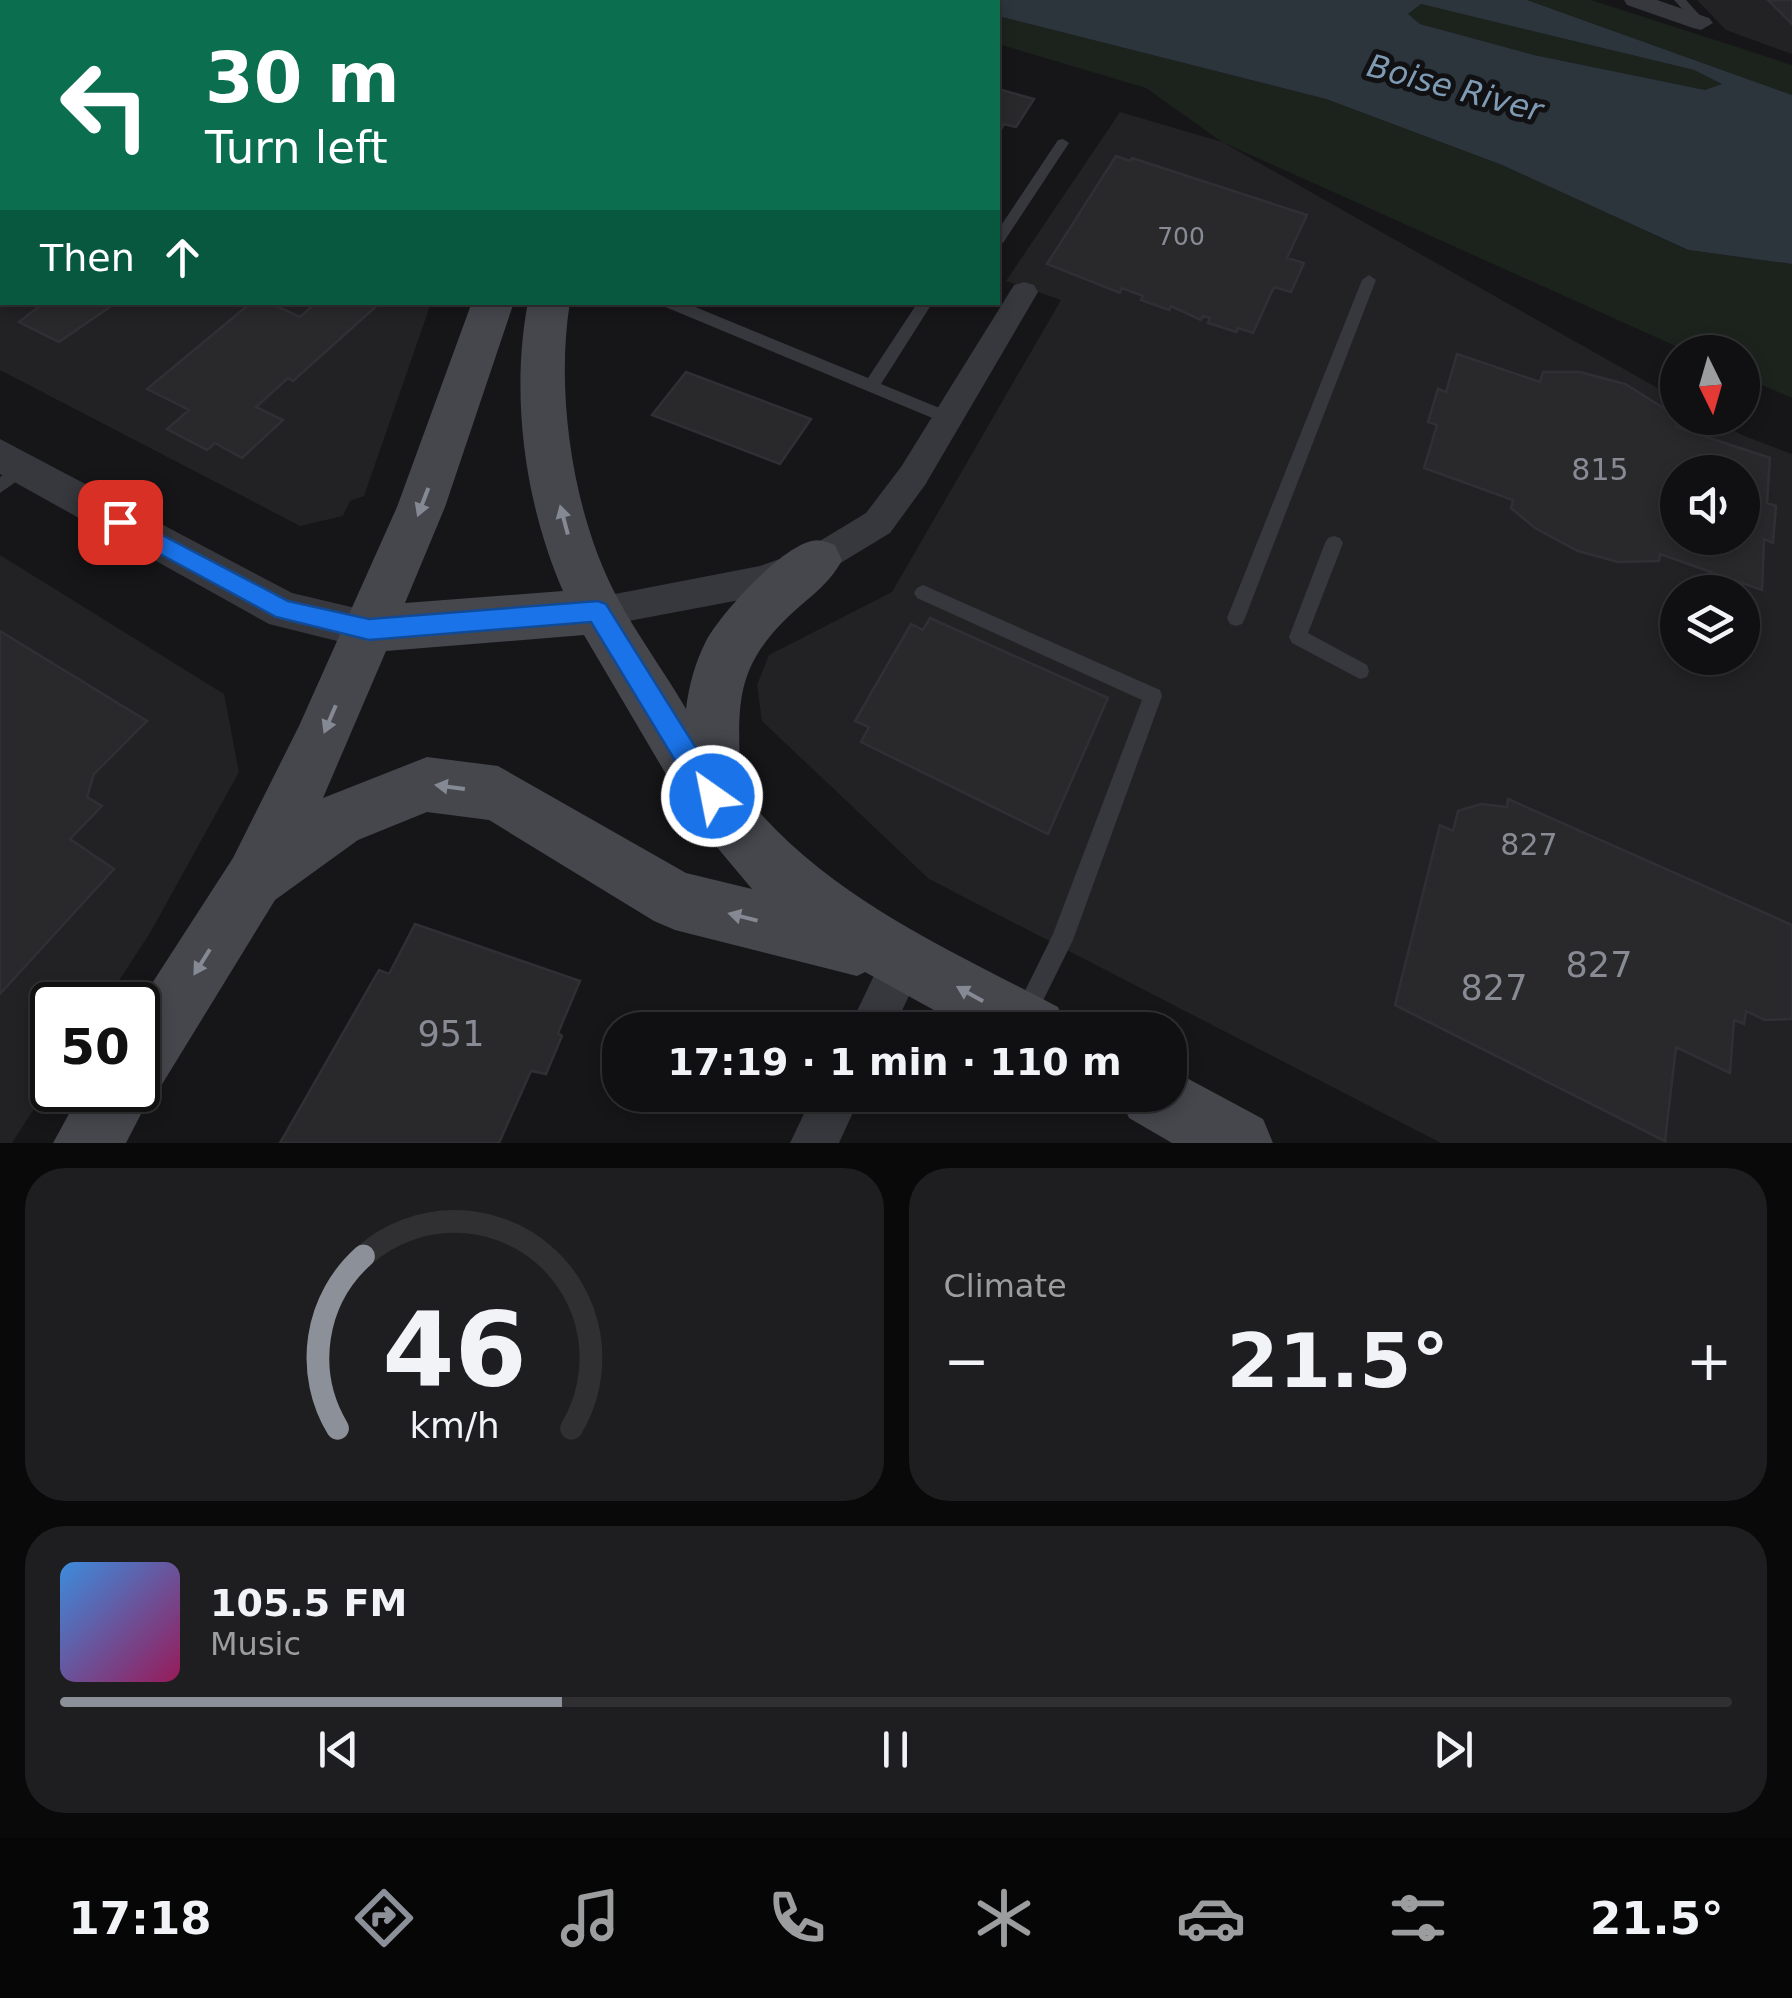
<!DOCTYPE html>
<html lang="en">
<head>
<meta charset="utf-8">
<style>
	:root { --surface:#101012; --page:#1e1e20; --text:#f1f3f6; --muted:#9c9d9f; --line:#303032; --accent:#8c9099 }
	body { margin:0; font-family:"DejaVu Sans",sans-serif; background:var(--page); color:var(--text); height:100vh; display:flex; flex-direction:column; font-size:38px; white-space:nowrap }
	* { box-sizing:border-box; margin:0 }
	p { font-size:32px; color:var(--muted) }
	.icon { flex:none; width:55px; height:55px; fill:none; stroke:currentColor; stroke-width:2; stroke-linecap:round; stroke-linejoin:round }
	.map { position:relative; height:1143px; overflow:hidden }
	.side { display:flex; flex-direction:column; gap:25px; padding:25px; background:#09090a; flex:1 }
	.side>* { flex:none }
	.guide { position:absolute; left:0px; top:0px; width:1000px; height:305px; box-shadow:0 5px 15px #0003,0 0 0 2px var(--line); background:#0b6e4f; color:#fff; overflow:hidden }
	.needle { width:65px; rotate:175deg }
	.fabs { position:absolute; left:1660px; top:335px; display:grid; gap:20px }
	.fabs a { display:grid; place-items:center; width:100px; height:100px; border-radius:50%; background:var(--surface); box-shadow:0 5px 15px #0003,0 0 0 2px var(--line); font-size:50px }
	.speed { position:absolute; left:30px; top:982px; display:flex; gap:20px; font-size:50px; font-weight:700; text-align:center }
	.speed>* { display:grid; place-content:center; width:130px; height:130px; border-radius:50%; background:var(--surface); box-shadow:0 5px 15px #0003,0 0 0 2px var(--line); line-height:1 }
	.speed .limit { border:5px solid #111; border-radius:15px; background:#fff; color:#111 }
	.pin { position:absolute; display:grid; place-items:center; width:85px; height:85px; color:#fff; margin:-42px; border-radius:20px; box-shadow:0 5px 15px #0006 }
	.me { position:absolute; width:110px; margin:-55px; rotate:327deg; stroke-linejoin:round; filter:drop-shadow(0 0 8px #0008) }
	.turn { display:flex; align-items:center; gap:35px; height:210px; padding:0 40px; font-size:45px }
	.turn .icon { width:130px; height:130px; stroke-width:2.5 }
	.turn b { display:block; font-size:70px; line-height:85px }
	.then { display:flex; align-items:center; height:95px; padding:0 40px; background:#0003; gap:20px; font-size:38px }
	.big { font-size:75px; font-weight:600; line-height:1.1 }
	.side .card { flex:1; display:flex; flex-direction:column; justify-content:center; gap:15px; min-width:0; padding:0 35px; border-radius:40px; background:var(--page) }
	.side .dial { align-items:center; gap:0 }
	.dial svg { height:260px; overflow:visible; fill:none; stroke:var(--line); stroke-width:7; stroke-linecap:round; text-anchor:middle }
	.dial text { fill:var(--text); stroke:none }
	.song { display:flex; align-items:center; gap:30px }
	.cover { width:120px; height:120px; border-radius:15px; background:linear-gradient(135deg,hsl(210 70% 55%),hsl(330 70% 35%)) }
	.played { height:10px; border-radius:5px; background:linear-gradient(90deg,var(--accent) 30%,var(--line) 30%) }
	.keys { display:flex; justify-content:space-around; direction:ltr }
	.heat { display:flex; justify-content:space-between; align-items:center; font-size:55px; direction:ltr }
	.side .tiles { flex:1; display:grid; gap:25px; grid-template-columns:1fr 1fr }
	.card:last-child { grid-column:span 2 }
	.trip { position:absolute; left:602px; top:1012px; width:585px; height:100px; border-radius:40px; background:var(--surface); box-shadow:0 5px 15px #0003,0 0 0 2px var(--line); font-weight:600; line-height:100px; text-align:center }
	.menu { display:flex; height:160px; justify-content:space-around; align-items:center; background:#060607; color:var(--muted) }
	.menu .icon { width:70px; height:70px }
	.menu .on { color:var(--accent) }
	.menu b { font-size:45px; color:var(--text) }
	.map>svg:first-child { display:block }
	.built { fill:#222225; fill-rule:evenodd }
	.green { fill:#1c231d }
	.water { fill:#2c353c; fill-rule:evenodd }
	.building { fill:#29292c; stroke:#303034; stroke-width:2.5; fill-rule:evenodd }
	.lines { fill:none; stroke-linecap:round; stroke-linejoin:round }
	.service { fill:#37383d; fill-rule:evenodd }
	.minor { fill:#37383d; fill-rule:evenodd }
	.tertiary { fill:#37383d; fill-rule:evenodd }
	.secondary { fill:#45474d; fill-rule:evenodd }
	.oneway { fill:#858993 }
	.route { fill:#1a73e8; stroke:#114b97; stroke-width:2.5 }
	.labels { text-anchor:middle; stroke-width:10; stroke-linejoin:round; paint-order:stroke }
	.far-number-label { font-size:25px; fill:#888b94 }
	.number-label { font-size:30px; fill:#888b94 }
	.far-water-label { font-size:32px; font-style:italic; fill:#7f9bb3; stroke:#111113 }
	.near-number-label { font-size:35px; fill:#888b94 }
</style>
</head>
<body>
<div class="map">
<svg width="1792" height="1143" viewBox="0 0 1792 1143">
	<rect width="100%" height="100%" fill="#161618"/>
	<path class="built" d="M0 0H536L2 2V302L431 303 364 496 350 501 343 516 300 526 0 370Z
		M1697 0H1792V54L1726 30Z
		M1120 112 1222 142 1677 399 1678 418H1710L1742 435 1792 454V1143H1441L929 879 762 721 757 685 769 655 892 592 1061 300 1006 281ZM1678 472H1742V538H1678ZM1678 592H1742V658H1678Z
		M0 555 224 694 239 772 150 933 103 1005H52V1081L12 1143H0Z"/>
	<path class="green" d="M1527 0H1591L1792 65V95Z
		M1421 4 1694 70 1723 84 1705 90 1534 55 1420 24 1408 14Z
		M998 16 1326 99 1502 165 1687 250 1792 264V398L1743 377 1742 352H1689L1222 142 1146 88 998 44Z"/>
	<path class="water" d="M937 0H1527L1792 95V264L1688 250 1502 165 1326 99 998 16V2ZM1421 4 1694 70 1722 84 1705 90 1534 55 1420 24 1408 14Z"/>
	<path class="building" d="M1768 0H1792V24Z
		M998 89 1034 99 1016 127 1004 124 998 134Z
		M1116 156 1130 161 1132 158 1307 215 1287 258 1304 263 1291 292 1274 287 1253 333 1238 328 1236 332 1208 323 1210 318 1203 316 1201 320 1171 306 1169 310 1141 300 1143 296 1122 288 1120 293 1047 264Z
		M2 190V302L0 301Z
		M45 302H117L59 342 19 322Z
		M252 302H268L300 317 317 302H381L293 381 288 378 256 407 283 420 242 458 215 443 207 450 167 429 189 410 147 389Z
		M1457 354 1540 382 1543 372H1580L1625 384 1678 417 1676 427 1770 458 1767 503 1776 506 1773 543 1764 539 1762 590 1660 554 1659 561 1618 562 1578 551 1535 528 1511 508 1513 500 1424 468 1437 425 1428 422 1438 389 1446 392ZM1678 472H1742V538H1678Z
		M686 372 811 419 780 464 652 415Z
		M930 618 1108 698 1048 834 861 742 869 727 855 721 911 624 923 630Z
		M0 631 147 721 94 774 87 797 102 806 70 839 114 869 0 994Z
		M1508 799 1792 925V1019L1765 1020 1746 1011 1744 1024 1734 1020 1730 1073 1676 1047 1665 1141 1395 1005 1440 825 1453 831 1458 811 1481 804 1507 807Z
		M415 924 580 981 558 1033 562 1036 546 1074 531 1071 499 1143H280L379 970 389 974Z"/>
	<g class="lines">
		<path class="service" d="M1674 0H1686L1705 21V25H1697Z
			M0 53 2 54V60L0 61Z
			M1063 139 1069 143 1003 243 998 245V230L1058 140Z
			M1369 275 1376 280 1245 618 1242 624 1236 626 1230 624 1227 618 1362 280Z
			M661 302H683L868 378 918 302H933L881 384 954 414 956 418 954 422H942L663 306Z
			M21 462 29 469 27 474 0 493V477Z
			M1334 536 1340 538 1343 543 1308 633 1367 665 1369 671 1367 677 1360 679 1292 643 1289 637 1325 543 1328 538Z
			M923 585 1160 690 1162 696 1073 940 1033 1021 1025 1024 1017 1021 1014 1013 1053 934 1142 700 917 598 914 593 917 588Z"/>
		<path class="minor" d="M1624 0H1657L1709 18 1713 23 1701 30 1693 28 1627 5Z
			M1024 282 1034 285 1038 292 925 485 890 533 829 570 761 596 597 627 584 622 579 611 584 600 760 566 805 550 866 513 901 467 1014 285Z
			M905 935 920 942 927 957 893 1030H848L890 942Z
			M813 1095H861L839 1143H790Z"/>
		<path class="tertiary" d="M2 115V136L0 137V116Z
			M0 439 292 593 385 615 391 629 385 643 369 649 269 624 0 474Z"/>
		<path class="secondary" d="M472 302H514L445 507 405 603 563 591C525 504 510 396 528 302H570C555 393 573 515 617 597 637 635 664 671 686 709 689 685 695 663 706 641 721 613 781 547 812 541 820 539 827 542 835 545L842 560C830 584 808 598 789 616 729 673 740 713 740 789 821 894 944 947 1058 1007L1067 1030H970L865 972 857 976 675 930 654 921 489 820 427 812 358 840 275 900 161 1086 154 1089 126 1143H53L82 1090H138V1005L233 858 299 726 397 507ZM584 635 690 815 752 889 686 873 498 766 427 757 323 798 386 651Z
			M1170 1069 1263 1119 1273 1143H1172L1129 1118 1119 1095H1170Z"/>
	</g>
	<defs><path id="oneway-solid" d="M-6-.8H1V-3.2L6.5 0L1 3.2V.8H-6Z" transform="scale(2.5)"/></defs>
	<g class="oneway">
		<use href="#oneway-solid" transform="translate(423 502) rotate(111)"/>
		<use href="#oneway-solid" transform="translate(564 520) rotate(-105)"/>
		<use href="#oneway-solid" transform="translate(330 719) rotate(113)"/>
		<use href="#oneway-solid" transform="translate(450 787) rotate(-172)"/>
		<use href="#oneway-solid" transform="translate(743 917) rotate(-166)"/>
		<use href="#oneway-solid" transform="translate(202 962) rotate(122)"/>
		<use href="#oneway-solid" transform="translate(970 994) rotate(-151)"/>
	</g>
	<path class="route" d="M120 513 288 601 369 619 598 601 606 604 721 788 724 796 721 805 712 809 702 805 591 622 369 640 276 617 112 528 109 522Z"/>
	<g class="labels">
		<g class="far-number-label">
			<text x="1181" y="245">700</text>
		</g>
		<g class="number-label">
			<text x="1600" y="480">815</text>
			<text x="1529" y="855">827</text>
		</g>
		<g class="far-water-label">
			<text transform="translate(1455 88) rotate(15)" y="11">Boise River</text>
		</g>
		<g class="near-number-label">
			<text x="1599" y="977">827</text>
			<text x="1494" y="1000">827</text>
			<text x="451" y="1046">951</text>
		</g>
	</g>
</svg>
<div class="fabs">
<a><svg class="needle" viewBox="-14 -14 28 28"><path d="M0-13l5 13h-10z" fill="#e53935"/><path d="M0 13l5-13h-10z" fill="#9c9d9f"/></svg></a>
<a><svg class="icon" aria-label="sound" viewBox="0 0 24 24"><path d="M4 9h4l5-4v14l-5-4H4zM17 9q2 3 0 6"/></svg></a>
<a><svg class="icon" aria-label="layers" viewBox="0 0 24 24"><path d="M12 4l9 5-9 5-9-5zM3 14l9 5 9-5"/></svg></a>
</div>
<div class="speed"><div class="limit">50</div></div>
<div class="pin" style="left:120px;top:522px;background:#d93025"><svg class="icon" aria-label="arrive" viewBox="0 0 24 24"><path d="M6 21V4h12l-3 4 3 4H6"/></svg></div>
<svg class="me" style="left:712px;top:796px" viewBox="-20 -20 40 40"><circle r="17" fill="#1a73e8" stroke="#fff" stroke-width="3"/><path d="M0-11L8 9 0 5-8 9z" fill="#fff"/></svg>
<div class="trip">17:19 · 1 min · 110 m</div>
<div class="guide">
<div class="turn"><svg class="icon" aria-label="left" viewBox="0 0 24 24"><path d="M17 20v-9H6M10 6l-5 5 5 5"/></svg><div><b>30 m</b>Turn left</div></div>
<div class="then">Then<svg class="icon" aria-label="ahead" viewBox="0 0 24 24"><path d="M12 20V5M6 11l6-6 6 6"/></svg></div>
</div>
</div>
<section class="side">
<div class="tiles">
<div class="card dial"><svg viewBox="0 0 100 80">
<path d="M14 69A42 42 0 1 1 86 69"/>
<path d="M14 69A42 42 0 0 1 22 16" stroke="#8c9099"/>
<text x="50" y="56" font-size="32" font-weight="700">46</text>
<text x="50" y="72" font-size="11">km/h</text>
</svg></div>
<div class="card"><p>Climate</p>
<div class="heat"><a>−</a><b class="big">21.5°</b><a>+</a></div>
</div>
<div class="card">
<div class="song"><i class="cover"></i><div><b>105.5 FM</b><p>Music</p></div></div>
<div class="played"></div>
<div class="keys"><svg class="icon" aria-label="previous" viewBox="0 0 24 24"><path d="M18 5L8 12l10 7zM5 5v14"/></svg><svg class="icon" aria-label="pause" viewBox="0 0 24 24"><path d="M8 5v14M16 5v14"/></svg><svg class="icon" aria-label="next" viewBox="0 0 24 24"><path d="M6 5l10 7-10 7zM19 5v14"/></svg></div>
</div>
</div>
</section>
<nav class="menu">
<b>17:18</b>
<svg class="icon on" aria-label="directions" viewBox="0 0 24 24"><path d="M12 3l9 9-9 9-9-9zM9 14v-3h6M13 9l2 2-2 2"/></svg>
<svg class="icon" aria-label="music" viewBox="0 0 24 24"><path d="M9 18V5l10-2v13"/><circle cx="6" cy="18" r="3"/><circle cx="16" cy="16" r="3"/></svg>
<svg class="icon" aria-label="phone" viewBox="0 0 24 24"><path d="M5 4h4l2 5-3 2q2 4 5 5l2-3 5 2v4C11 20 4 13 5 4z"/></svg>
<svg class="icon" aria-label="climate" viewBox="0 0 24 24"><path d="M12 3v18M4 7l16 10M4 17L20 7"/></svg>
<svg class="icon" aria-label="car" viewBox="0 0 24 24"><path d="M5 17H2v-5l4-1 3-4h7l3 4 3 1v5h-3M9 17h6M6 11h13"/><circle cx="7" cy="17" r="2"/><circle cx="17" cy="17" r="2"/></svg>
<svg class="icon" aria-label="filters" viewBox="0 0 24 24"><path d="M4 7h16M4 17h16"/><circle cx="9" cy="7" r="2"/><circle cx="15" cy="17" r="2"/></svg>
<b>21.5°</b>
</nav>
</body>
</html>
